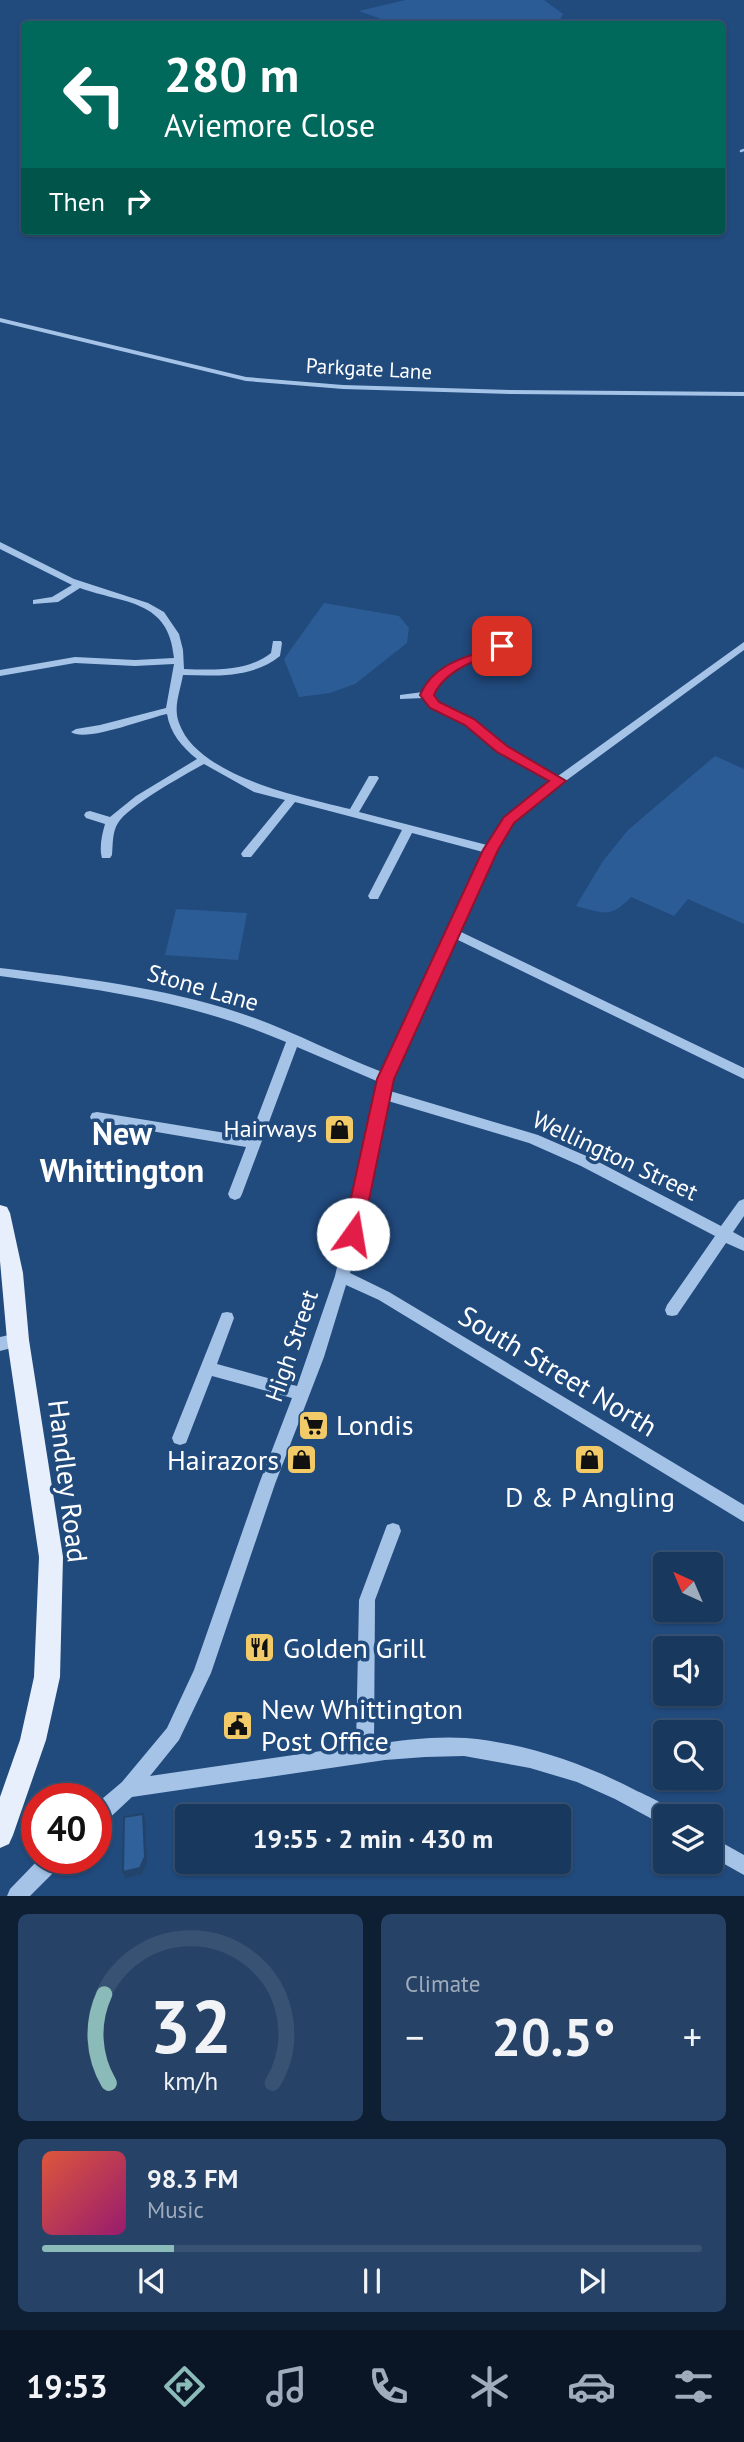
<!DOCTYPE html>
<html lang="en">
<head>
<meta charset="utf-8">
<style>
	:root { --surface:#19385e; --page:#264367; --text:#f1f3f6; --muted:#9facbc; --line:#375273; --accent:#8bbbb9 }
	body { margin:0; font-family:"PT Sans",sans-serif; background:var(--page); color:var(--text); height:100vh; display:flex; flex-direction:column; font-size:26px; white-space:nowrap }
	* { box-sizing:border-box; margin:0 }
	p { font-size:23px; color:var(--muted) }
	.icon { flex:none; width:38px; height:38px; fill:none; stroke:currentColor; stroke-width:2; stroke-linecap:round; stroke-linejoin:round }
	.map { position:relative; height:1896px; overflow:hidden }
	.details { display:flex; flex-direction:column; gap:18px; padding:18px; background:#0e1f34; flex:1 }
	.details>* { flex:none }
	.hud { position:absolute; left:21px; top:21px; width:704px; height:214px; border-radius:7px; box-shadow:0 2px 5px #0004,0 0 0 2px var(--line); background:#00695c; color:#fff; overflow:hidden }
	.needle { width:46px; rotate:316deg }
	.buttons { position:absolute; left:653px; top:1552px; display:grid; gap:14px }
	.buttons a { display:grid; place-items:center; width:70px; height:70px; border-radius:7px; background:var(--surface); box-shadow:0 2px 5px #0004,0 0 0 2px var(--line); font-size:35px }
	.speed { position:absolute; left:21px; top:1783px; display:flex; gap:14px; font-size:35px; font-weight:700; text-align:center }
	.speed>* { display:grid; place-content:center; width:91px; height:91px; border-radius:50%; background:var(--surface); box-shadow:0 2px 5px #0004,0 0 0 2px var(--line); line-height:1 }
	.speed .limit { border:10px solid #d22; background:#fff; color:#111 }
	.pin { position:absolute; display:grid; place-items:center; width:60px; height:60px; color:#fff; margin:-30px; border-radius:14px; box-shadow:0 4px 10px #0006 }
	.me { position:absolute; width:77px; margin:-38px; rotate:13deg; stroke-linejoin:round; filter:drop-shadow(0 0 5px #0008) }
	.turn { display:flex; align-items:center; gap:24px; height:147px; padding:0 28px; font-size:32px }
	.turn .icon { width:91px; height:91px; stroke-width:2.5 }
	.turn b { display:block; font-size:49px; line-height:60px }
	.then { display:flex; align-items:center; height:66px; padding:0 28px; background:#0003; gap:14px; font-size:26px }
	.big { font-size:52px; font-weight:700; line-height:1.1 }
	.details .tile { flex:1; display:flex; flex-direction:column; justify-content:center; gap:10px; min-width:0; padding:0 24px; border-radius:10px; background:var(--page) }
	.details .dial { align-items:center; gap:0 }
	.dial svg { height:182px; overflow:visible; fill:none; stroke:var(--line); stroke-width:7; stroke-linecap:round; text-anchor:middle }
	.dial text { fill:var(--text); stroke:none }
	.song { display:flex; align-items:center; gap:21px }
	.cover { width:84px; height:84px; border-radius:10px; background:linear-gradient(135deg,hsl(10 70% 55%),hsl(320 70% 35%)) }
	.played { height:7px; border-radius:4px; background:linear-gradient(90deg,var(--accent) 20%,var(--line) 20%) }
	.keys { display:flex; justify-content:space-around; direction:ltr }
	.heat { display:flex; justify-content:space-between; align-items:center; font-size:38px; direction:ltr }
	.details .tiles { flex:1; display:grid; gap:18px; grid-template-columns:1fr 1fr }
	.tile:last-child { grid-column:span 2 }
	.trip { position:absolute; left:175px; top:1804px; width:396px; height:70px; border-radius:7px; background:var(--surface); box-shadow:0 2px 5px #0004,0 0 0 2px var(--line); font-weight:700; line-height:70px; text-align:center }
	.tabs { display:flex; height:112px; justify-content:space-around; align-items:center; background:#0a1626; color:var(--muted) }
	.tabs .icon { width:49px; height:49px }
	.tabs .selected { color:var(--accent) }
	.tabs b { font-size:32px; color:var(--text) }
	.map>svg:first-child { display:block }
	.green { fill:#2c5c95 }
	.lines { fill:none; stroke-linecap:round; stroke-linejoin:round }
	.stream { stroke:#99bee7; stroke-width:2.5 }
	.minor { fill:#a5c3e6; fill-rule:evenodd }
	.major { fill:#e7effd; fill-rule:evenodd }
	.shaded-wall { fill:#22446c }
	.building { fill:#31619a; stroke:#22446c; stroke-width:2 }
	.route { fill:#e11d48; stroke:#92132f; stroke-width:2 }
	.labels { text-anchor:middle; stroke-width:7; stroke-linejoin:round; paint-order:stroke }
	.far-street-label { font-size:21px; fill:#fff; stroke:#214a7d }
	.street-label { font-size:24px; fill:#fff; stroke:#214a7d }
	.poi-label { font-size:24px; fill:#fff; stroke:#214a7d; text-anchor:end }
	.near-street-label { font-size:28px; fill:#fff; stroke:#214a7d }
	.near-poi-label { font-size:28px; fill:#fff; stroke:#214a7d; text-anchor:start }
	.district-label { font-size:32px; font-weight:bold; fill:#fff; stroke:#214a7d }
</style>
</head>
<body>
<div class="map">
<svg width="744" height="1896" viewBox="0 0 744 1896">
	<rect width="100%" height="100%" fill="#214a7d"/>
	<path class="green" d="M405 0H544L563 14 560 20 569 24H395L359 11Z
		M324 603 399 616 409 628 407 643 355 684 330 693 299 697 284 659Z
		M715 756 744 769V924L688 899 674 916 631 897C610 919 604 913 576 906L603 861 628 830Z
		M176 909 247 913 238 960 165 955Z"/>
	<g class="lines">
		<path class="stream" d="M741 151 744 150"/>
		<path class="minor" d="M0 318 246 377 343 385 511 390 744 392V396L511 394 343 389 246 381 0 322Z
			M0 542 74 579 148 603 164 612 179 634 183 650 184 669C213 670 247 672 271 653L273 641H281L282 643 280 656C253 678 216 676 183 675 180 692 173 707 179 723 198 777 302 797 350 809L369 776H377L379 778 359 812 487 845 505 817 550 781 498 751 465 724 430 707 424 698 400 699V695L423 692C432 673 450 662 470 655 476 653 485 653 491 650 498 646 498 643 506 644L507 646 499 653 507 658V662H499L491 656C467 661 443 672 432 695L438 703 473 720 506 747 558 776 744 642V650L537 802 513 823 496 850 459 931 744 1068V1079L456 939 393 1079 390 1091 538 1135 591 1158 721 1226 739 1201 744 1199V1216L733 1232 744 1238V1251L726 1243 677 1315 672 1316 667 1315 665 1310 667 1305 715 1236 581 1166 529 1143 388 1101 350 1273 389 1292 744 1505V1522L379 1300 346 1285 324 1357 275 1484 211 1673 179 1740 150 1776 356 1746 359 1600 387 1525 393 1523 399 1525 401 1531 375 1600 374 1744C404 1740 435 1736 466 1738 524 1743 583 1763 635 1790 647 1796 669 1804 674 1816H665V1826L615 1799 577 1782 530 1768 464 1756 425 1757 385 1760 132 1797 103 1824 96 1826V1804L122 1782 167 1728 194 1670 259 1484 292 1398 212 1376 186 1443 180 1445 174 1443 172 1438 222 1313 227 1312 232 1313 234 1318 217 1364 297 1386 335 1276 379 1082 297 1047 242 1194 240 1198 235 1200 230 1198 228 1194 246 1147 97 1122 92 1121 90 1117 92 1113 97 1112 250 1137 286 1042C191 1001 102 990 0 976V968C81 978 162 987 240 1013 289 1029 334 1054 382 1072L483 852 412 833 378 899H370L368 896 402 830 295 802 251 857H243L241 854 243 851 285 800 254 792 204 764C184 775 128 806 118 823 112 832 113 845 112 855L110 858H102C99 848 102 834 105 824L86 818 84 815 86 812 90 811 110 817 136 796 197 759C182 747 170 733 167 714 147 718 85 743 71 732L76 729 100 725 166 708 174 664 135 666 75 663 0 676V670L75 657 135 660 174 658C169 599 124 604 80 588L58 602 33 604V600L52 597 72 585 0 549Z
			M18 1333 23 1335 26 1340 23 1345 0 1351V1337Z
			M710 1836 744 1855V1875L710 1856Z
			M40 1858H63L61 1865 30 1896H7L10 1889Z"/>
		<path class="major" d="M0 1205 7 1207 10 1213 23 1273 29 1340 63 1557 60 1677 46 1740 13 1835 9 1844 0 1848V1797L20 1740 34 1677 39 1557 7 1340 0 1261Z"/>
	</g>
	<path class="shaded-wall" d="M143 1814 145 1820 147 1863 142 1874 125 1878 123 1872Z"/>
	<path class="building" d="M143 1814 145 1857 140 1868 123 1872 124 1817Z"/>
	<path class="route" d="M502 643 508 646C499 658 491 655 478 660 461 666 441 678 434 695L439 702 474 719 507 746 566 781 514 823 498 850 394 1079 362 1234 359 1239 353 1242 346 1239 343 1234 377 1079 483 850 504 817 549 781 497 752 465 725 430 708 420 695C432 667 460 658 487 650 493 649 496 644 502 643Z"/>
	<defs>
		<symbol id="shop-square" viewBox="-11 -11 22 22"><rect x="-9" y="-9" width="18" height="18" rx="4" fill="#f2ca67" stroke="#214a7d"/><path d="M-5-2.5h2.3a2.7 3.5 0 0 1 5.4 0H5L5.5 6h-11ZM-1.5-2.5h3a1.5 2.3 0 0 0-3 0Z" fill="#111"/></symbol>
		<symbol id="supermarket-square" viewBox="-11 -11 22 22"><rect x="-9" y="-9" width="18" height="18" rx="4" fill="#f2ca67" stroke="#214a7d"/><path d="M-6-5.5h2.5l.6 2H6L4.5 2H-2.5L-4.4-4H-6ZM-1.5 3.2a1.3 1.3 0 1 0 .1 0ZM3 3.2a1.3 1.3 0 1 0 .1 0Z" fill="#111"/></symbol>
		<symbol id="restaurant-square" viewBox="-11 -11 22 22"><rect x="-9" y="-9" width="18" height="18" rx="4" fill="#f2ca67" stroke="#214a7d"/><path d="M-5-6h1v4h1v-4h1v4h1v-4h1v5L-1.5 .5V6h-2V.5L-5-1ZM5-6V6H3V1.5H1.5Q1.5-4 5-6Z" fill="#111"/></symbol>
		<symbol id="civic-square" viewBox="-11 -11 22 22"><rect x="-9" y="-9" width="18" height="18" rx="4" fill="#f2ca67" stroke="#214a7d"/><path d="M-.6-6.5H3V-4.5H.6V-3L4-1V1h2V6H-6V1h2V-1L-.6-3ZM-1.2 2.5V6h2.4V2.5Z" fill="#111"/></symbol>
	</defs>
	<g fill-rule="evenodd">
		<use href="#shop-square" x="322" y="1112" width="35" height="35"/>
		<use href="#supermarket-square" x="296" y="1408" width="35" height="35"/>
		<use href="#shop-square" x="284" y="1442" width="35" height="35"/>
		<use href="#shop-square" x="572" y="1442" width="35" height="35"/>
		<use href="#restaurant-square" x="242" y="1630" width="35" height="35"/>
		<use href="#civic-square" x="220" y="1708" width="35" height="35"/>
	</g>
	<g class="labels">
		<g class="far-street-label">
			<text transform="translate(369 369) rotate(3)" y="7">Parkgate Lane</text>
		</g>
		<g class="street-label">
			<text transform="translate(203 988) rotate(16)" y="8">Stone Lane</text>
			<text transform="translate(615 1156) rotate(25)" y="8">Wellington Street</text>
			<text transform="translate(292 1346) rotate(-71)" y="8">High Street</text>
		</g>
		<g class="poi-label">
			<text x="317" y="1137">Hairways</text>
		</g>
		<g class="near-street-label">
			<text transform="translate(558 1371) rotate(31)" y="10">South Street North</text>
			<text transform="translate(68 1481) rotate(83)" y="10">Handley Road</text>
		</g>
		<g class="near-poi-label">
			<text x="336" y="1435">Londis</text>
			<text x="279" y="1470" text-anchor="end">Hairazors</text>
			<text x="590" y="1507" text-anchor="middle">D &amp; P Angling</text>
			<text x="283" y="1658">Golden Grill</text>
			<text x="261" y="1719">New Whittington<tspan x="261" dy="32">Post Office</tspan></text>
		</g>
		<g class="district-label">
			<text x="122" y="1145">New<tspan x="122" dy="37">Whittington</tspan></text>
		</g>
	</g>
</svg>
<div class="buttons">
<a><svg class="needle" viewBox="-14 -14 28 28"><path d="M0-13l5 13h-10z" fill="#e53935"/><path d="M0 13l5-13h-10z" fill="#9facbc"/></svg></a>
<a><svg class="icon" aria-label="sound" viewBox="0 0 24 24"><path d="M4 9h4l5-4v14l-5-4H4zM17 9q2 3 0 6"/></svg></a>
<a><svg class="icon" aria-label="search" viewBox="0 0 24 24"><circle cx="10" cy="10" r="6"/><path d="M15 15l6 6"/></svg></a>
<a><svg class="icon" aria-label="layers" viewBox="0 0 24 24"><path d="M12 4l9 5-9 5-9-5zM3 14l9 5 9-5"/></svg></a>
</div>
<div class="speed"><div class="limit">40</div></div>
<div class="pin" style="left:502px;top:646px;background:#d93025"><svg class="icon" aria-label="arrive" viewBox="0 0 24 24"><path d="M6 21V4h12l-3 4 3 4H6"/></svg></div>
<svg class="me" style="left:353px;top:1234px" viewBox="-20 -20 40 40"><circle r="19" fill="#fff"/><path d="M0-13L10 11 0 6-10 11z" fill="#e11d48"/></svg>
<div class="trip">19:55 · 2 min · 430 m</div>
<div class="hud">
<div class="turn"><svg class="icon" aria-label="left" viewBox="0 0 24 24"><path d="M17 20v-9H6M10 6l-5 5 5 5"/></svg><div><b>280 m</b>Aviemore Close</div></div>
<div class="then">Then<svg class="icon" aria-label="right" viewBox="0 0 24 24"><path d="M7 20v-9h11M14 6l5 5-5 5"/></svg></div>
</div>
</div>
<section class="details">
<div class="tiles">
<div class="tile dial"><svg viewBox="0 0 100 80">
<path d="M14 69A42 42 0 1 1 86 69"/>
<path d="M14 69A42 42 0 0 1 12 30" stroke="#8bbbb9"/>
<text x="50" y="56" font-size="32" font-weight="700">32</text>
<text x="50" y="72" font-size="11">km/h</text>
</svg></div>
<div class="tile"><p>Climate</p>
<div class="heat"><a>−</a><b class="big">20.5°</b><a>+</a></div>
</div>
<div class="tile">
<div class="song"><i class="cover"></i><div><b>98.3 FM</b><p>Music</p></div></div>
<div class="played"></div>
<div class="keys"><svg class="icon" aria-label="previous" viewBox="0 0 24 24"><path d="M18 5L8 12l10 7zM5 5v14"/></svg><svg class="icon" aria-label="pause" viewBox="0 0 24 24"><path d="M8 5v14M16 5v14"/></svg><svg class="icon" aria-label="next" viewBox="0 0 24 24"><path d="M6 5l10 7-10 7zM19 5v14"/></svg></div>
</div>
</div>
</section>
<nav class="tabs">
<b>19:53</b>
<svg class="icon selected" aria-label="directions" viewBox="0 0 24 24"><path d="M12 3l9 9-9 9-9-9zM9 14v-3h6M13 9l2 2-2 2"/></svg>
<svg class="icon" aria-label="music" viewBox="0 0 24 24"><path d="M9 18V5l10-2v13"/><circle cx="6" cy="18" r="3"/><circle cx="16" cy="16" r="3"/></svg>
<svg class="icon" aria-label="phone" viewBox="0 0 24 24"><path d="M5 4h4l2 5-3 2q2 4 5 5l2-3 5 2v4C11 20 4 13 5 4z"/></svg>
<svg class="icon" aria-label="climate" viewBox="0 0 24 24"><path d="M12 3v18M4 7l16 10M4 17L20 7"/></svg>
<svg class="icon" aria-label="car" viewBox="0 0 24 24"><path d="M5 17H2v-5l4-1 3-4h7l3 4 3 1v5h-3M9 17h6M6 11h13"/><circle cx="7" cy="17" r="2"/><circle cx="17" cy="17" r="2"/></svg>
<svg class="icon" aria-label="filters" viewBox="0 0 24 24"><path d="M4 7h16M4 17h16"/><circle cx="9" cy="7" r="2"/><circle cx="15" cy="17" r="2"/></svg>
</nav>
</body>
</html>
